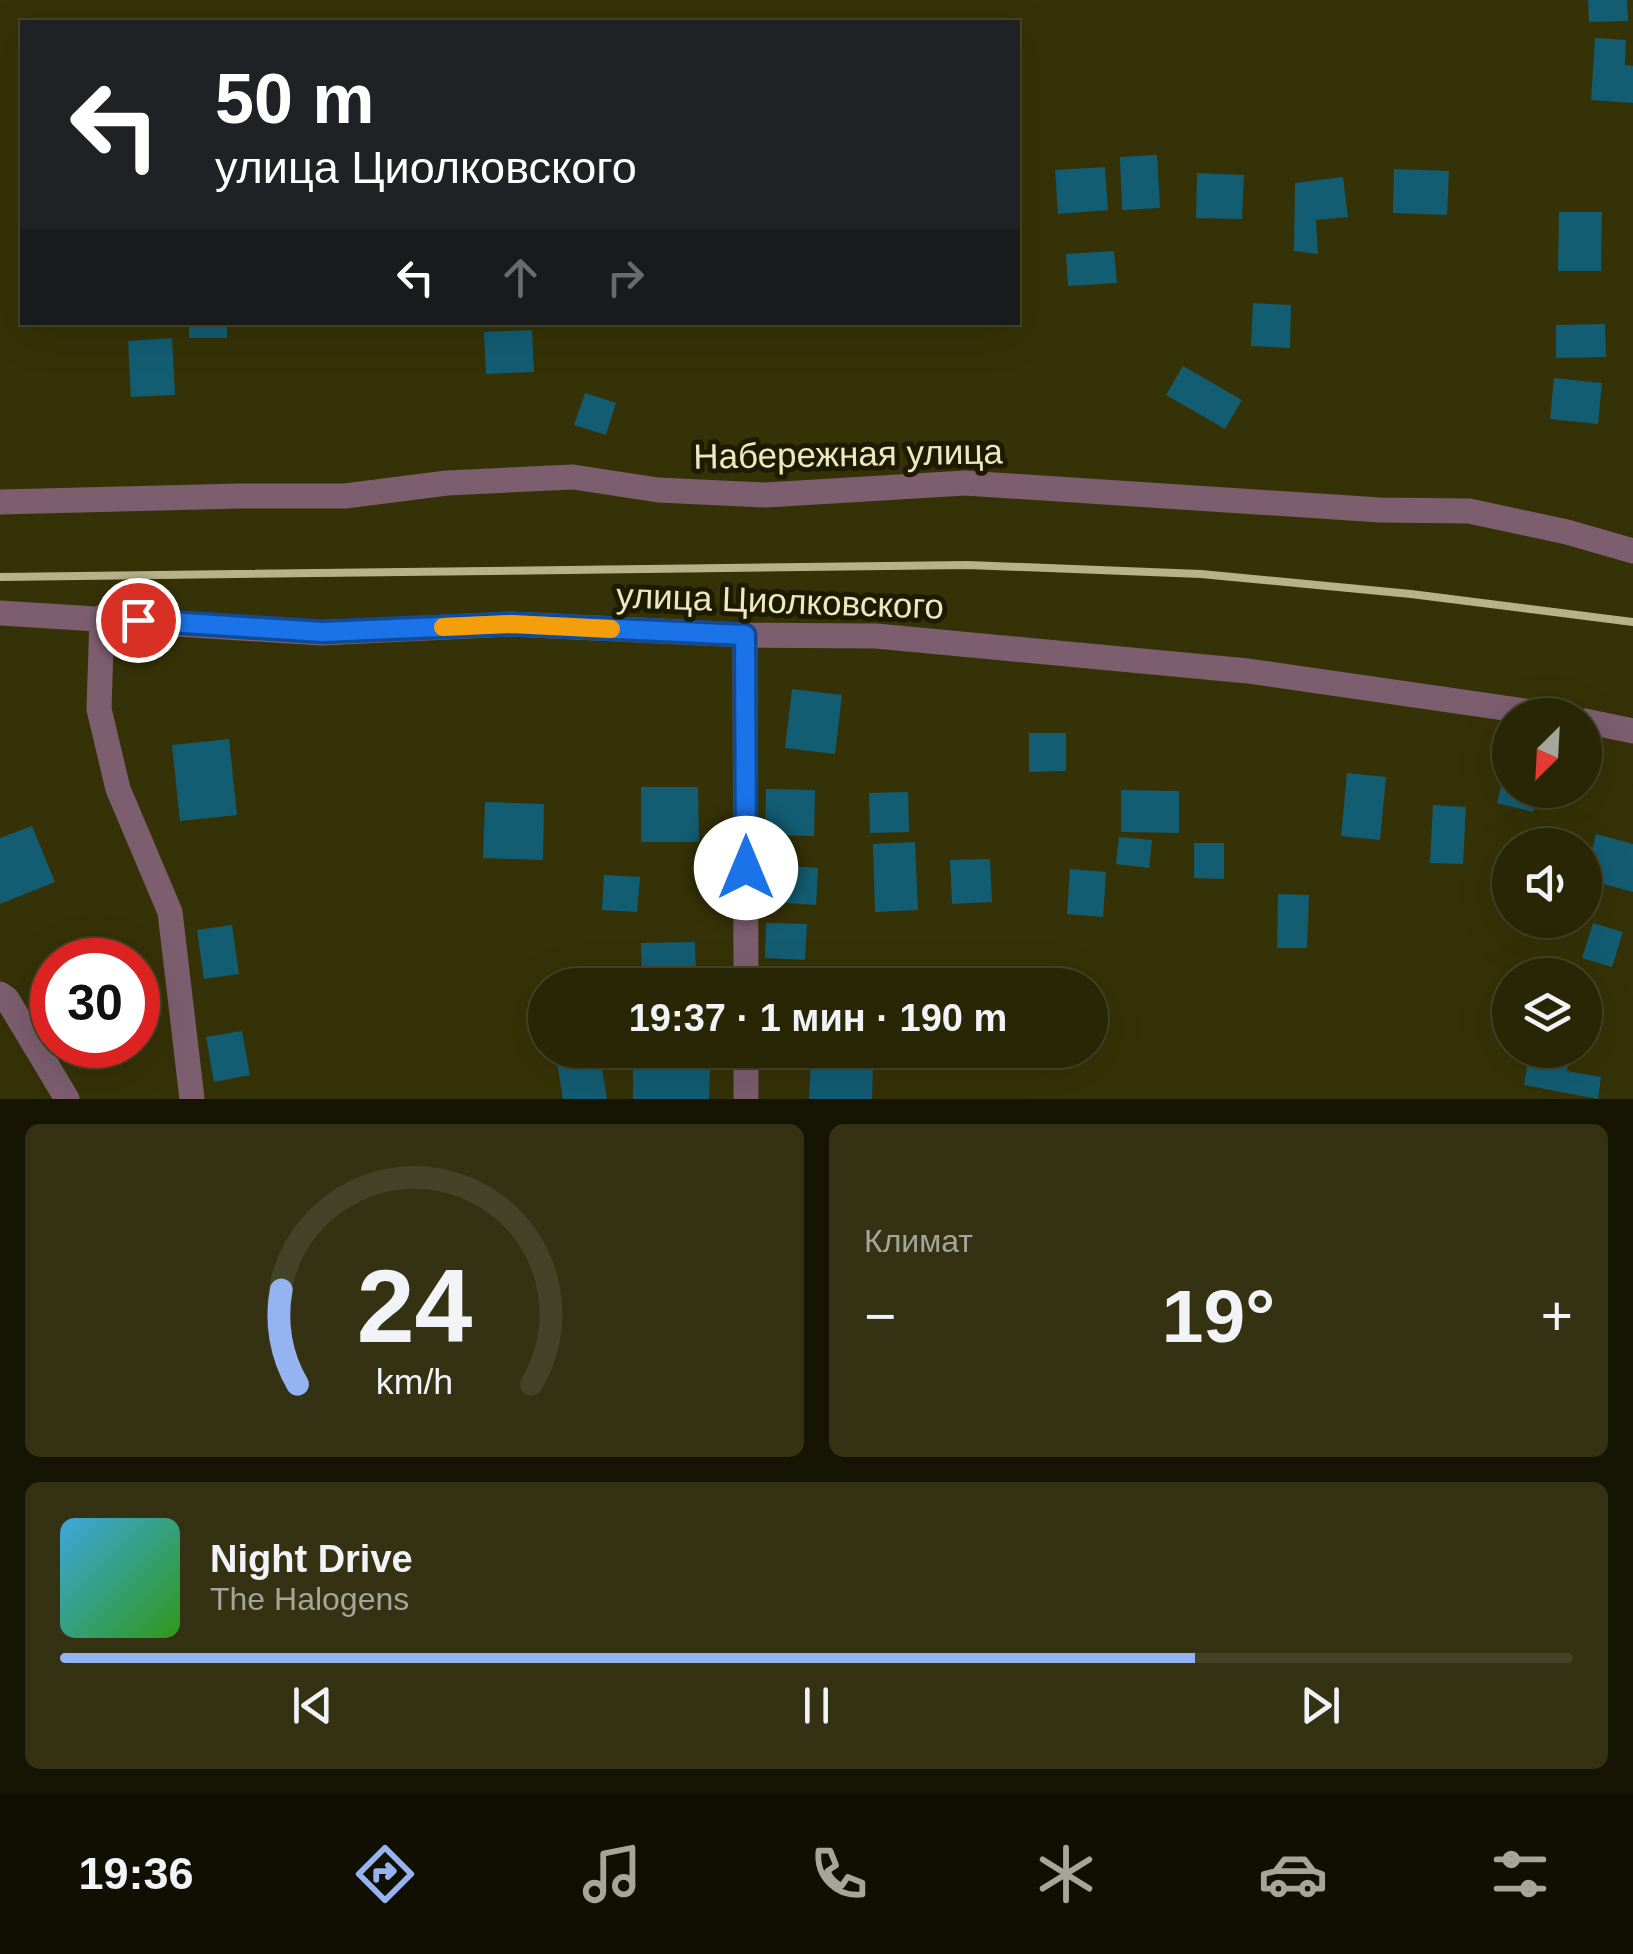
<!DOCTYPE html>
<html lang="ru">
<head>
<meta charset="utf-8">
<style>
	:root { --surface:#282605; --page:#343213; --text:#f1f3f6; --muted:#a5a59a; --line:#444327; --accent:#95b2f1 }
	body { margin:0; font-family:Arial,sans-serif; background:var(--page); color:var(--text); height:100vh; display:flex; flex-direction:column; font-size:38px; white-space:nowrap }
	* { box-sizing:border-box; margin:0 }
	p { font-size:32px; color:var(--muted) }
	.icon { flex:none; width:55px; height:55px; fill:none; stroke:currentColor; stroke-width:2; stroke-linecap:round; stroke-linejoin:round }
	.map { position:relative; height:1099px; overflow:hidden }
	.details { display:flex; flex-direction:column; gap:25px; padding:25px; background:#161503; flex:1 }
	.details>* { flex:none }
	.guide { position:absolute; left:20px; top:20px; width:1000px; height:305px; border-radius:0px; box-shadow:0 10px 40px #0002,0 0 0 2px var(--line); background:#202124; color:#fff; overflow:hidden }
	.needle { width:65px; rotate:204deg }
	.buttons { position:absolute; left:1492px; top:698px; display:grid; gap:20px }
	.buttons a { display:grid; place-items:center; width:110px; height:110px; border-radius:50%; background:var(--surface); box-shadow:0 10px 40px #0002,0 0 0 2px var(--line); font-size:50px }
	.speed { position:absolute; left:30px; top:938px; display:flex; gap:20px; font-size:50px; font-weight:700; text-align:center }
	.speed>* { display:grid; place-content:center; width:130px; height:130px; border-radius:50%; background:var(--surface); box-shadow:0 10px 40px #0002,0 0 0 2px var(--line); line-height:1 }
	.speed .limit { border:15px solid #d22; background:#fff; color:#111 }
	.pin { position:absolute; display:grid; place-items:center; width:85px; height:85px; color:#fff; margin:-42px; border:5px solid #fff; border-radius:50%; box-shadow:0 2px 10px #0007 }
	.me { position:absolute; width:110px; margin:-55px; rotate:0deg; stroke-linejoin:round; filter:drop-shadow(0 0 8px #0008) }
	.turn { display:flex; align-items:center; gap:35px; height:210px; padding:0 30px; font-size:45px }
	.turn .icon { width:130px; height:130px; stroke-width:2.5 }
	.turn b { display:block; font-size:70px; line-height:85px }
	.lanes { display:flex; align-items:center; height:95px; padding:0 30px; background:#0003; justify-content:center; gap:50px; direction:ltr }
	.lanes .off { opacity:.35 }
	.big { font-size:75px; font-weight:800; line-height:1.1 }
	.details .widget { flex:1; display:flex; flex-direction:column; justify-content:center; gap:15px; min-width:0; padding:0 35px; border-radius:15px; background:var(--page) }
	.details .dial { align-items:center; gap:0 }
	.dial svg { height:260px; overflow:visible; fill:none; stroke:var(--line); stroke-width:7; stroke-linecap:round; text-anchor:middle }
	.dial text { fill:var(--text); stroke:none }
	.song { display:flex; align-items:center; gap:30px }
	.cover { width:120px; height:120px; border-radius:15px; background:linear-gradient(135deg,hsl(200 70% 55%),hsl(110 70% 35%)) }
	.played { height:10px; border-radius:5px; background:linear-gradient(90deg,var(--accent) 75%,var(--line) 75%) }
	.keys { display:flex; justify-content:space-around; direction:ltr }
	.heat { display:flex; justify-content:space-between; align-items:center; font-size:55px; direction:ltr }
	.details .tiles { flex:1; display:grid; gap:25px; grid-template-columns:1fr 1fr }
	.widget:last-child { grid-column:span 2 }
	.trip { position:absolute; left:528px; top:968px; width:580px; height:100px; border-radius:50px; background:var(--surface); box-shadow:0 10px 40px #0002,0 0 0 2px var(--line); font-weight:800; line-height:100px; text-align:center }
	.menu { display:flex; height:160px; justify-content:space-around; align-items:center; background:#100f02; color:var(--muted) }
	.menu .icon { width:70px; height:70px }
	.menu .active { color:var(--accent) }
	.menu b { font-size:45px; color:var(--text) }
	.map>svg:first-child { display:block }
	.building { fill:#135d73 }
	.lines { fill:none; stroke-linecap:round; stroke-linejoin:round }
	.minor { stroke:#7c5e6f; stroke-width:25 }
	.rail { stroke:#b6b38b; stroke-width:8 }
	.route-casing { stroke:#114b97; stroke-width:25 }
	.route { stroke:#1a73e8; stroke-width:18 }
	.slow { stroke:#f59e0b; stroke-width:18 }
	.labels { text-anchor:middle; stroke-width:10; stroke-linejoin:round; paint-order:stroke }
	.street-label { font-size:35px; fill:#ebe8c2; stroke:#1d1a00 }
</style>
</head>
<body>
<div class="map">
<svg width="1633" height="1099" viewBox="0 0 1633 1099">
	<rect width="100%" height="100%" fill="#363207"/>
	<path class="building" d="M1588 0H1627L1628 21 1589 22Z
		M1595 38 1626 40 1625 65 1633 66V103L1591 100Z
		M1157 155 1160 208 1122 210 1120 157Z
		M1105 167 1108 210 1058 214 1055 170Z
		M1394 169 1449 171 1447 215 1393 213Z
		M1197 173 1244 175 1242 219 1196 218Z
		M1343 177 1348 217 1316 220 1318 254 1294 251 1295 183Z
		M1559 212H1602L1601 271H1558Z
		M1114 251 1117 283 1068 286 1066 254Z
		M1253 303 1291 305 1290 348 1251 346Z
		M189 322H227V338H189Z
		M1605 324 1606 357 1556 358V325Z
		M532 330 534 372 486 374 484 332Z
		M172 338 175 395 131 397 128 341Z
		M1183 366 1242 400 1225 429 1166 395Z
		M1554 378 1602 383 1598 424 1550 419Z
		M585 393 616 403 606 435 574 425Z
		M792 689 842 695 835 754 785 748Z
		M1029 733H1066V771L1029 772Z
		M229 739 237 815 180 821 172 745Z
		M1508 755 1510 790H1538L1533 812 1497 803Z
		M1347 773 1386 777 1380 840 1341 836Z
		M641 787H698L699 842H641Z
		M766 789 815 790 814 836 765 835Z
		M1121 790 1179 791V833L1121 832Z
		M908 792 909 832 870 833 869 793Z
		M485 802 544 804 543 860 483 858Z
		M1433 805 1466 807 1463 864 1430 863Z
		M32 826 55 882 0 904V838Z
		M1596 834 1633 844V892L1585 879Z
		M1119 837 1152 840 1149 868 1116 864Z
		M915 842 918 910 875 912 873 844Z
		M1194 843H1224V879L1194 878Z
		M990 859 992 902 952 904 950 860Z
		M762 864 818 868 816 905 760 901Z
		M1070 869 1106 872 1103 917 1067 914Z
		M604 875 640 877 637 912 602 910Z
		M1278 894 1309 895 1307 948H1277Z
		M766 923 807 924 805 960 765 958Z
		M1593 923 1623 932 1612 967 1582 958Z
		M232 925 239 974 204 979 197 930Z
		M695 942 696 977H642L641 943Z
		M133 948 135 960H96L95 955Z
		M762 969 856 974 855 985H762Z
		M242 1031 250 1075 214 1082 206 1037Z
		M555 1050H599L607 1099H563Z
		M1530 1050H1554L1569 1057 1567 1071 1601 1077 1598 1099 1524 1085Z
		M811 1061 873 1065 872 1099H809Z
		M633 1066 710 1067 709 1099H633Z"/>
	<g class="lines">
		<path class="minor" d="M0 502 241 496H345L447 483 573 477 658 490 766 495 965 483 1380 510 1469 511 1567 532 1633 551
			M0 613 322 633 511 624 745 635 876 636 1248 671 1553 715
			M102 617 99 709 118 789 170 912 192 1099
			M745 635 746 985
			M1585 721 1633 731
			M0 994 7 999 67 1099
			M746 1050V1099"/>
		<path class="rail" d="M0 577 968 565 1201 574 1411 594 1633 622"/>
	</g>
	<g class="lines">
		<defs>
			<path id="route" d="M138 620 322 632 511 624 745 635 746 868"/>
		</defs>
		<use href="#route" class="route-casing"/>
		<use href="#route" class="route"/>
		<path class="slow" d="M443 627 511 624 611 629"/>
	</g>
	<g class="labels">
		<g class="street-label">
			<text transform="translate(848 454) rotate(-1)" y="12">Набережная улица</text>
			<text transform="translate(780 601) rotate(2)" y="12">улица Циолковского</text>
		</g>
	</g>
</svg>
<div class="buttons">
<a><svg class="needle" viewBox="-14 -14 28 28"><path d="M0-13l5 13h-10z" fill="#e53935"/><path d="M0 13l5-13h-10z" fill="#a5a59a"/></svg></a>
<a><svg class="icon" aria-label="sound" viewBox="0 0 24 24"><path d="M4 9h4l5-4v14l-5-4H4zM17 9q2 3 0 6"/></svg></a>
<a><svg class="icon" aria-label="layers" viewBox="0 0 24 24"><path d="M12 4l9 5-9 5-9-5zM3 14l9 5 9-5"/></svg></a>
</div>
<div class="speed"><div class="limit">30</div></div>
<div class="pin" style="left:138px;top:620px;background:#d93025"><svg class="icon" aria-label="arrive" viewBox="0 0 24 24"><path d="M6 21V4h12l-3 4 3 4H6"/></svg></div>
<svg class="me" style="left:746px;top:868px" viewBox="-20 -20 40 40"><circle r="19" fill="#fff"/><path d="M0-13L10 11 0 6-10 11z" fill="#1a73e8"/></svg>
<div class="trip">19:37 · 1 мин · 190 m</div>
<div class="guide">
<div class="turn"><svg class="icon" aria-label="left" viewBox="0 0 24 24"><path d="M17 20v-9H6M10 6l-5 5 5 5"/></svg><div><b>50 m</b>улица Циолковского</div></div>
<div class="lanes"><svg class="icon" aria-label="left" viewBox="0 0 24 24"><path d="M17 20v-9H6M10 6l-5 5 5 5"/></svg><svg class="icon off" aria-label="ahead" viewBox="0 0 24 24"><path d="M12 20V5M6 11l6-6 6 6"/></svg><svg class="icon off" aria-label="right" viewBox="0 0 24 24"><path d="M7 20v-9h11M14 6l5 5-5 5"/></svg></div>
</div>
</div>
<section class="details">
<div class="tiles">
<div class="widget dial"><svg viewBox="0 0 100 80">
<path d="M14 69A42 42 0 1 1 86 69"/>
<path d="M14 69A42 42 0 0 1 9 40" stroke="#95b2f1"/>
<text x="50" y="56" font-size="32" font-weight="700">24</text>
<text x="50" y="72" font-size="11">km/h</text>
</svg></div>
<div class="widget"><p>Климат</p>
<div class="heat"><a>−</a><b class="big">19°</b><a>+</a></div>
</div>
<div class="widget">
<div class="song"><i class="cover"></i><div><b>Night Drive</b><p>The Halogens</p></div></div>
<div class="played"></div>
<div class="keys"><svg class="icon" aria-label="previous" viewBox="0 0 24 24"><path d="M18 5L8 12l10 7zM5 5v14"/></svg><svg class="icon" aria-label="pause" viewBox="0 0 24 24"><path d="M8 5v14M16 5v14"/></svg><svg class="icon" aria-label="next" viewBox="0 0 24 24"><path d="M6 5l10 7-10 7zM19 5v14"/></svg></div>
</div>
</div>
</section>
<nav class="menu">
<b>19:36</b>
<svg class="icon active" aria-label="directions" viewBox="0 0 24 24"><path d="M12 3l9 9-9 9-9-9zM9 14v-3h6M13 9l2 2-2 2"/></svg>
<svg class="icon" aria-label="music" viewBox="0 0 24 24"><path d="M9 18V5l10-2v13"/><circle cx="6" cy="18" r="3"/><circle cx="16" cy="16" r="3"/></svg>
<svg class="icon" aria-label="phone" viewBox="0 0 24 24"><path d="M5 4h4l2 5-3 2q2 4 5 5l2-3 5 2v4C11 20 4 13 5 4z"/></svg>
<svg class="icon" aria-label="climate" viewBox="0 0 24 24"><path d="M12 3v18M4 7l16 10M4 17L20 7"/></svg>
<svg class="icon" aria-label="car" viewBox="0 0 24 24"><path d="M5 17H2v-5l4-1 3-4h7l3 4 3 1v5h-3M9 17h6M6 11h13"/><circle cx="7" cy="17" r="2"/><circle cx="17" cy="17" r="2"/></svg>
<svg class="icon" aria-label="filters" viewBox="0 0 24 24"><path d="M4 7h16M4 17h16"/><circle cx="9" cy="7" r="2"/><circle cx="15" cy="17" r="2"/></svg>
</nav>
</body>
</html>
